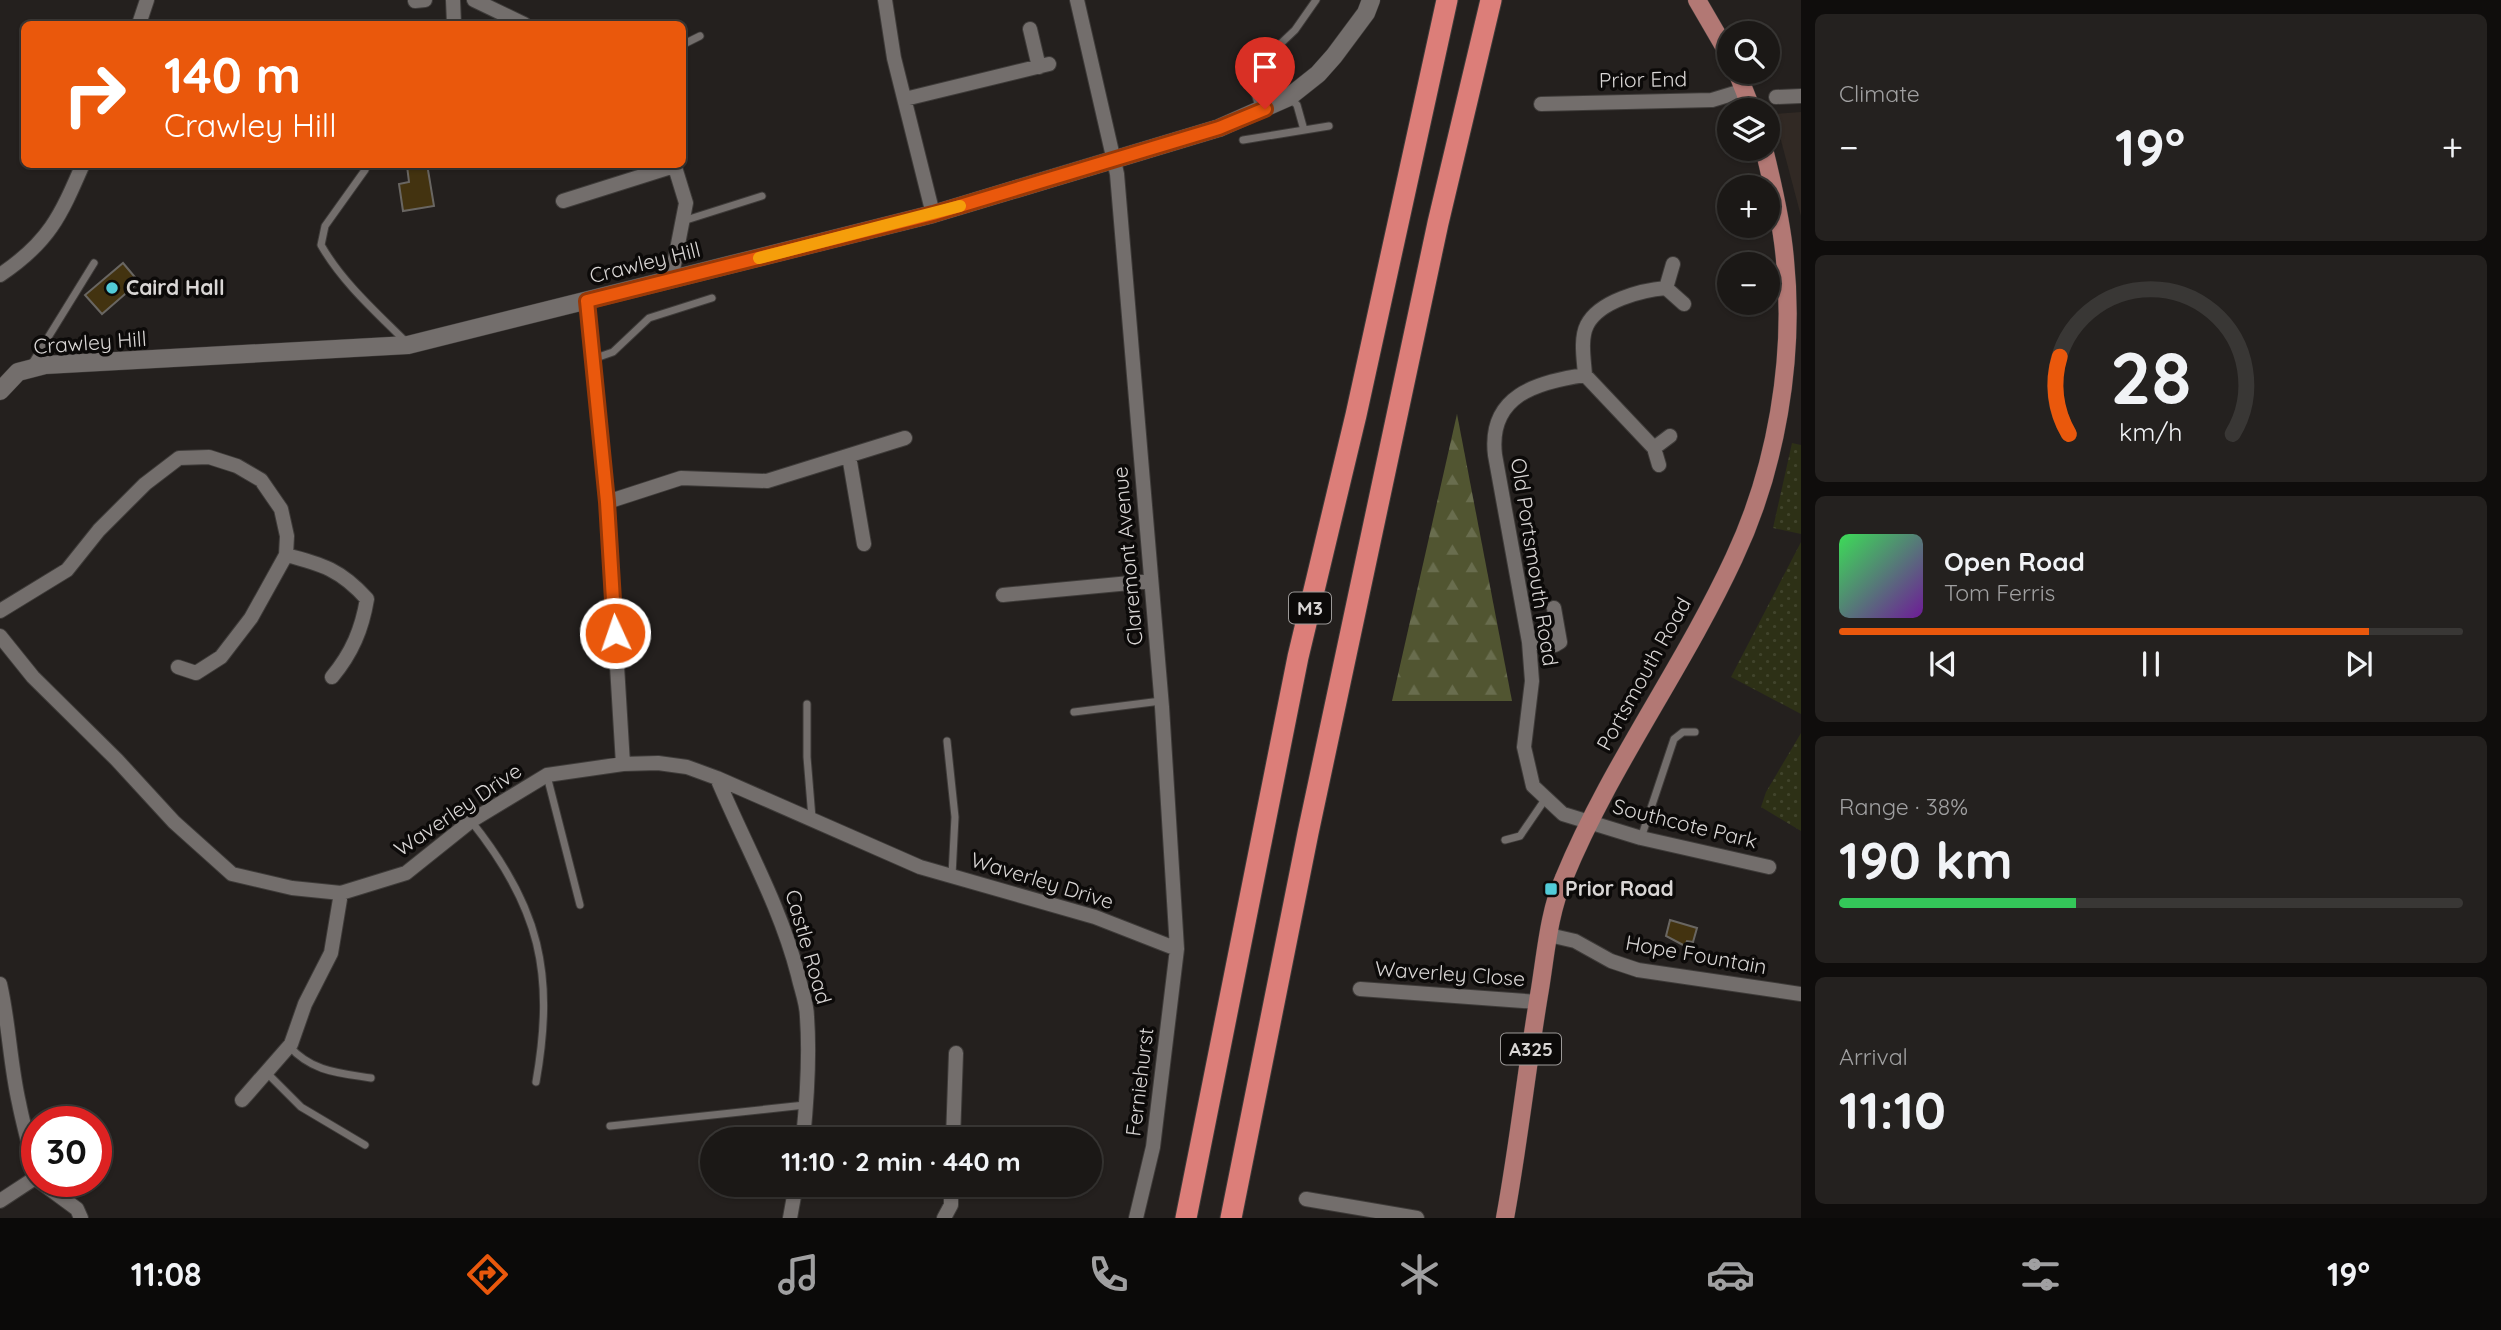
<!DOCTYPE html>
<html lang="en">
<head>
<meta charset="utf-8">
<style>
	:root { --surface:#1b1816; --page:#24211f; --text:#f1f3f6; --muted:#a0a0a1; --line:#393735; --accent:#ea580c }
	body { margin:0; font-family:Quicksand,sans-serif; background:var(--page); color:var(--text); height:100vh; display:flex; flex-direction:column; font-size:26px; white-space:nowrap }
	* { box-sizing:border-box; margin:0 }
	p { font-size:23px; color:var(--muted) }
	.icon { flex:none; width:38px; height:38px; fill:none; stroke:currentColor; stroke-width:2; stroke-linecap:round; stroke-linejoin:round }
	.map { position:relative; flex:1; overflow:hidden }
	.sheet { display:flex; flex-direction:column; gap:14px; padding:14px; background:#0f0d0c; width:700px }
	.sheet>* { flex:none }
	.banner { position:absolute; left:21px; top:21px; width:665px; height:147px; border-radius:10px; box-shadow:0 2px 5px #0004,0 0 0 2px var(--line); background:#ea580c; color:#fff; overflow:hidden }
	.controls { position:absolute; left:1717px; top:21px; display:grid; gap:14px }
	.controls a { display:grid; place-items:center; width:63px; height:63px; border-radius:50%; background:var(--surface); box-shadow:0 2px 5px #0004,0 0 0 2px var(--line); font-size:35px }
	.speed { position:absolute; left:21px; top:1106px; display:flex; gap:14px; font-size:35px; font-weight:700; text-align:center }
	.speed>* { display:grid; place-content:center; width:91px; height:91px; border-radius:50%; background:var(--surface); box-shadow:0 2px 5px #0004,0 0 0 2px var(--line); line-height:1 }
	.speed .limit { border:10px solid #d22; background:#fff; color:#111 }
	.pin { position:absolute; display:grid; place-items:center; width:60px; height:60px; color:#fff; margin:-72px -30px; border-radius:50% 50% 50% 0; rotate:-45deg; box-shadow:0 0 7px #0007 }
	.pin .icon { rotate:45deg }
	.me { position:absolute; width:77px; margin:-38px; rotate:357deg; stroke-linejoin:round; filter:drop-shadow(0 0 5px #0008) }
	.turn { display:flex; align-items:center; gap:24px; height:147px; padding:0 28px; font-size:32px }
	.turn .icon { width:91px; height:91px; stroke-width:2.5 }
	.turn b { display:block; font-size:49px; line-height:60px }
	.big { font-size:52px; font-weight:800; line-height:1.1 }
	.sheet .tile { flex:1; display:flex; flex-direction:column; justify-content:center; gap:10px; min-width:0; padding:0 24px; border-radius:10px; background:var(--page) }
	.sheet .dial { align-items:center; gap:0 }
	.dial svg { height:182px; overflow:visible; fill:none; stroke:var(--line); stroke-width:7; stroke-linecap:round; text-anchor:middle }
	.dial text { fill:var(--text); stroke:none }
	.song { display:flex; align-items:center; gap:21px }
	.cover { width:84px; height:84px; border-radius:10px; background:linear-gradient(135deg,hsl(130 70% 55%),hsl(280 70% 35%)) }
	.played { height:7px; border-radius:4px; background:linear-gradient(90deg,var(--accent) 85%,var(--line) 85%) }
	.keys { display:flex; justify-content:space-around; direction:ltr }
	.heat { display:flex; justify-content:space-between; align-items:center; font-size:38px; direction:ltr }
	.charge { height:10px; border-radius:5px; background:linear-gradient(90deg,#34c759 38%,var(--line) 0) }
	.trip { position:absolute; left:700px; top:1127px; width:402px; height:70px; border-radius:35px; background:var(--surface); box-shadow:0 2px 5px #0004,0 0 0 2px var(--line); font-weight:800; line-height:70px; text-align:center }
	.dock { display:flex; height:112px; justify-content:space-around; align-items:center; background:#0b0a09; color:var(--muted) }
	.dock .icon { width:49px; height:49px }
	.dock .current { color:var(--accent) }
	.dock b { font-size:32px; color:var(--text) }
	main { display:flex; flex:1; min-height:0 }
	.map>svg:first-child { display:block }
	.built { fill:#312924 }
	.forest { fill:url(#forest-firs) }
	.park { fill:url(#park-dots) }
	.building { fill:#433310; stroke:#696662; stroke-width:2 }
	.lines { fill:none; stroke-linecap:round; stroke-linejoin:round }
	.service-casing { stroke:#3e3b39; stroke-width:9 }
	.minor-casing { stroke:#3e3b39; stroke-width:16 }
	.tertiary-casing { stroke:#3e3b39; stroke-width:19 }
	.primary-casing { stroke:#3e3b39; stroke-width:19 }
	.motorway-casing { stroke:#3e3b39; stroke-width:23 }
	.service { stroke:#736e6c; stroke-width:7 }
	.minor { stroke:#736e6c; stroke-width:14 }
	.tertiary { stroke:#736e6c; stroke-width:18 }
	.primary { stroke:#b27874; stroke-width:18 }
	.motorway { stroke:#dc7e79; stroke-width:21 }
	.route-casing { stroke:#983908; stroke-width:18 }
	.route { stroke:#ea580c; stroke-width:12 }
	.slow { stroke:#f59e0b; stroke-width:12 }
	.poi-dot { fill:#52cbd8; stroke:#0c0a09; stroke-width:2.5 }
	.labels { text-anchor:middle; stroke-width:7; stroke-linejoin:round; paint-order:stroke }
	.shield { fill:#0c0a09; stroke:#9c9998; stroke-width:2 }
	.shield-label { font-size:19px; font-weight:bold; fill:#d9d6d5 }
	.street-label { font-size:21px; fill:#d9d6d5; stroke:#0c0a09 }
	.poi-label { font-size:21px; font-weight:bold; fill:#d9d6d5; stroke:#0c0a09; text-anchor:start }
</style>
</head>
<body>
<main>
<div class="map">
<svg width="1801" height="1218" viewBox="0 0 1801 1218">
	<defs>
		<pattern id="forest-firs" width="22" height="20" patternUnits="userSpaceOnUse" patternTransform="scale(1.75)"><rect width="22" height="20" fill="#515531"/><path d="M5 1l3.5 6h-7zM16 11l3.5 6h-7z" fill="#696d4e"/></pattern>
		<pattern id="park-dots" width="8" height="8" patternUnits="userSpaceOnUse" patternTransform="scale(1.75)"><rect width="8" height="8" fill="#2d3016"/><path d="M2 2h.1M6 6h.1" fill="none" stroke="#41442c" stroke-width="1.8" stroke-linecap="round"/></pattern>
	</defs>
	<rect width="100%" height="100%" fill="#24201e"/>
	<path class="built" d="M1801 112V216L1774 114Z"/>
	<path class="forest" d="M1457 414 1512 701H1392Z"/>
	<path class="park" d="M1792 443 1801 445V534L1773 528Z
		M1801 542V714L1731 677Z
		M1801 733V831L1761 807 1766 792Z"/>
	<path class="building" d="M427 164 434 206 403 211 399 184 409 182 407 166Z
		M123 263 139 282 102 314 85 295Z
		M1670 920 1697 928 1693 942 1687 941 1685 946 1666 936Z"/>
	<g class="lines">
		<defs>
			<path id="service" d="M682 45 700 36
				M1290 98 1297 105 1304 130
				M1260 110 1251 80 1254 69 1295 30 1316 0
				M1243 140 1329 126
				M365 170 325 226 321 245C342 282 376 312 406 342
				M683 221 762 196
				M593 359 613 352 649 318 712 298
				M31 365 94 263
				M807 704V757L812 818
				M1074 712 1161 701
				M947 741 955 817 952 875
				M547 776 580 905
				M471 821C540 907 555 974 536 1082
				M1641 838 1674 739 1683 732H1695
				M1505 840 1520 836 1546 798
				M289 1046C312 1072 339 1073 371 1078
				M266 1072 301 1107 365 1145
				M610 1126 805 1105"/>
			<path id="minor" d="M453 0 454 24
				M474 0 524 24
				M885 0 894 58 933 214
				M1077 0 1117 174 1162 707 1177 949 1153 1147 1136 1218
				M415 1 425 0
				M139 24 147 0
				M1030 29 1039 67
				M1776 97 1801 96
				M905 99 1049 64
				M1541 104 1712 100 1745 90
				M563 201 674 166
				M1673 264 1666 288C1642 290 1599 301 1587 325 1580 339 1584 360 1585 375 1536 382 1488 396 1495 455L1529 642 1532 681 1524 747 1533 786 1563 814 1641 838 1769 867
				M0 275C49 242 60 217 83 164
				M671 280 686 203 674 164
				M1666 288 1684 304
				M587 301 607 502 623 764
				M1585 375 1654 448
				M849 456 864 544
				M1659 465 1654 448 1670 436
				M607 502 681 478 767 481 905 438
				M286 555C322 564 341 570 367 599 362 629 352 653 332 677
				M1003 595 1151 581
				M0 611 67 570 99 530 145 484 179 458 209 457 237 466 261 480 281 509 287 536 286 555 251 618 221 657 196 673 178 667
				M0 636 33 677 117 760 174 822 232 874 292 888 341 893 406 873 471 821 547 775 623 764 658 763 687 767 717 778 920 867 1095 917 1177 949
				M1529 642 1555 645 1560 642 1554 608
				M717 778C745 845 780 905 798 975 801 989 807 1003 807 1017 810 1058 807 1099 803 1139
				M1549 935 1575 941 1611 961 1638 970 1801 994
				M0 984C9 1023 10 1064 19 1103 24 1129 32 1152 35 1178
				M1360 989 1538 1002
				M242 1100 291 1044 305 1004 331 953 341 893
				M953 1139 956 1053
				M39 1181 77 1209 81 1218
				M1306 1199 1417 1218
				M0 1201 35 1178
				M790 1218 796 1185
				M944 1218 951 1205V1185"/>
			<path id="tertiary" d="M0 391 18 372 45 365 408 345 933 214 1219 128 1289 97 1318 74 1334 56 1366 13 1371 0"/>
			<path id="primary" d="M1697 0 1729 55
				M1737 72 1752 110
				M1505 1218C1519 1142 1527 1065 1540 989 1546 952 1549 912 1564 878 1610 766 1683 668 1734 558 1776 469 1795 359 1785 260 1782 223 1773 185 1764 149"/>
			<path id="motorway" d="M1186 1218 1298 657 1356 415 1447 0
				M1231 1218 1308 833 1438 223 1491 0"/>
		</defs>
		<use href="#service" class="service-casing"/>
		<use href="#minor" class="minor-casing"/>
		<use href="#tertiary" class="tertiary-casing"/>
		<use href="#primary" class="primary-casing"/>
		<use href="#motorway" class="motorway-casing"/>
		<use href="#service" class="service"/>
		<use href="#minor" class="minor"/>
		<use href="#tertiary" class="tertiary"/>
		<use href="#primary" class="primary"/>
		<use href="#motorway" class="motorway"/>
	</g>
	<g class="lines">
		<defs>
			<path id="route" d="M615 633 607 502 587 301 933 214 1219 128 1265 109"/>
		</defs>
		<use href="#route" class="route-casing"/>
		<use href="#route" class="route"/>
		<path class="slow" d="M759 258 960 206"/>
	</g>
	<g class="poi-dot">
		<circle cx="112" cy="288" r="7"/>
		<rect x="1544" y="882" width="14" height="14" rx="3.5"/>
	</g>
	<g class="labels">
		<g class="shield">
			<rect x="1289" y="592.5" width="42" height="31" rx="5"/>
			<rect x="1501" y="1033.5" width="60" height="31" rx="5"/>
		</g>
		<g class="shield-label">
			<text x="1310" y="615">M3</text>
			<text x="1531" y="1056">A325</text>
		</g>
		<g class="street-label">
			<text transform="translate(1643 80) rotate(-1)" y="7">Prior End</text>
			<text transform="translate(645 263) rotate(-14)" y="7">Crawley Hill</text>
			<text transform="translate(90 343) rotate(-4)" y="7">Crawley Hill</text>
			<text transform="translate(1128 556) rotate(-95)" y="7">Claremont Avenue</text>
			<text transform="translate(1534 562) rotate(81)" y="7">Old Portsmouth Road</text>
			<text transform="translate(1644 674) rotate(-61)" y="7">Portsmouth Road</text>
			<text transform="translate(458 810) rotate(-34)" y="7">Waverley Drive</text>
			<text transform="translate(1685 824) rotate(14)" y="7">Southcote Park</text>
			<text transform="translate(1042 881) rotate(17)" y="7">Waverley Drive</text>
			<text transform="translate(808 947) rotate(74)" y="7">Castle Road</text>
			<text transform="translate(1696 955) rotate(10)" y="7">Hope Fountain</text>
			<text transform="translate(1450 974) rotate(4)" y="7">Waverley Close</text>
			<text transform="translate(1140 1082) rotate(-83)" y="7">Ferniehurst</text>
		</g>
		<g class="poi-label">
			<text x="126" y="295">Caird Hall</text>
			<text x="1565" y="896">Prior Road</text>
		</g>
	</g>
</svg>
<div class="controls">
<a><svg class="icon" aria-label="search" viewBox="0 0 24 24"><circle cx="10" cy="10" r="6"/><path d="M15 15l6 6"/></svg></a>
<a><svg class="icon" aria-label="layers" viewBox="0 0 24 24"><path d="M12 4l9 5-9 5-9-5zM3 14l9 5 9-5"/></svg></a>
<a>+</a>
<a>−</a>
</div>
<div class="speed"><div class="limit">30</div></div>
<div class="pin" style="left:1265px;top:109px;background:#d93025"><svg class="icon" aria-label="arrive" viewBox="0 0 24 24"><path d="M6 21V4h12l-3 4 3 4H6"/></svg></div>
<svg class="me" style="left:615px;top:633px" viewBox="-20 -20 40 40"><circle r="17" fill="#ea580c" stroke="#fff" stroke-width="3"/><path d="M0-11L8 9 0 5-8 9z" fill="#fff"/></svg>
<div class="trip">11:10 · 2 min · 440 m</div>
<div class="banner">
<div class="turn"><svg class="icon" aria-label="right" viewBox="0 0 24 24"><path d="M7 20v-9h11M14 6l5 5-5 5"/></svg><div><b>140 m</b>Crawley Hill</div></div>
</div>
</div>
<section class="sheet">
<div class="tile"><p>Climate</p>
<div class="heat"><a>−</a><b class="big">19°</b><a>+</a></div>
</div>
<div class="tile dial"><svg viewBox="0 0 100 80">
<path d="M14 69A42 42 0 1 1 86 69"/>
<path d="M14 69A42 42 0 0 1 10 35" stroke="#ea580c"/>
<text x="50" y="56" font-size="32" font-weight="700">28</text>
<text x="50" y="72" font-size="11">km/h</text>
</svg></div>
<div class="tile">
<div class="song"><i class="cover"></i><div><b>Open Road</b><p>Tom Ferris</p></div></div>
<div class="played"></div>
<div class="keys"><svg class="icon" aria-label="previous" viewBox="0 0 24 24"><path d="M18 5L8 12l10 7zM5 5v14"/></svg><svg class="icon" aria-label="pause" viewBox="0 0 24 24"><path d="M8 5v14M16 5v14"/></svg><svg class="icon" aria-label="next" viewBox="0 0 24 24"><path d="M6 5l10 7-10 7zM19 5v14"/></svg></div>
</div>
<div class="tile"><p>Range · 38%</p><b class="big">190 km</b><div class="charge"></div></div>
<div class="tile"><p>Arrival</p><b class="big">11:10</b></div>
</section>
</main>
<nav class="dock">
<b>11:08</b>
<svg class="icon current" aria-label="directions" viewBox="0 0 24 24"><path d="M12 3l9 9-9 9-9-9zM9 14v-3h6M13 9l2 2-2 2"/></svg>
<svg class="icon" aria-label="music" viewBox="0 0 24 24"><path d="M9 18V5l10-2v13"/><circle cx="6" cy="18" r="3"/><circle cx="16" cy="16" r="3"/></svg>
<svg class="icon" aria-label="phone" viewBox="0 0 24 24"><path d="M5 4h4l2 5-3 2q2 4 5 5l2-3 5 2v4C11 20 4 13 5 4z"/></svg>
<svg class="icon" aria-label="climate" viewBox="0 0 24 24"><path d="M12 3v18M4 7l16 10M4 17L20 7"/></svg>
<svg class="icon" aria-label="car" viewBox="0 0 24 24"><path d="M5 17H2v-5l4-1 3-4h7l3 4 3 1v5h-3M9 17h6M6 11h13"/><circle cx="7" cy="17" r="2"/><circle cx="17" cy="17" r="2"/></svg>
<svg class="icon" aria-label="filters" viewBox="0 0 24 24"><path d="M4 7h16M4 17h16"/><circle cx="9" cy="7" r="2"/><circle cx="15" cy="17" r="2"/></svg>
<b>19°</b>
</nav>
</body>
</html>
